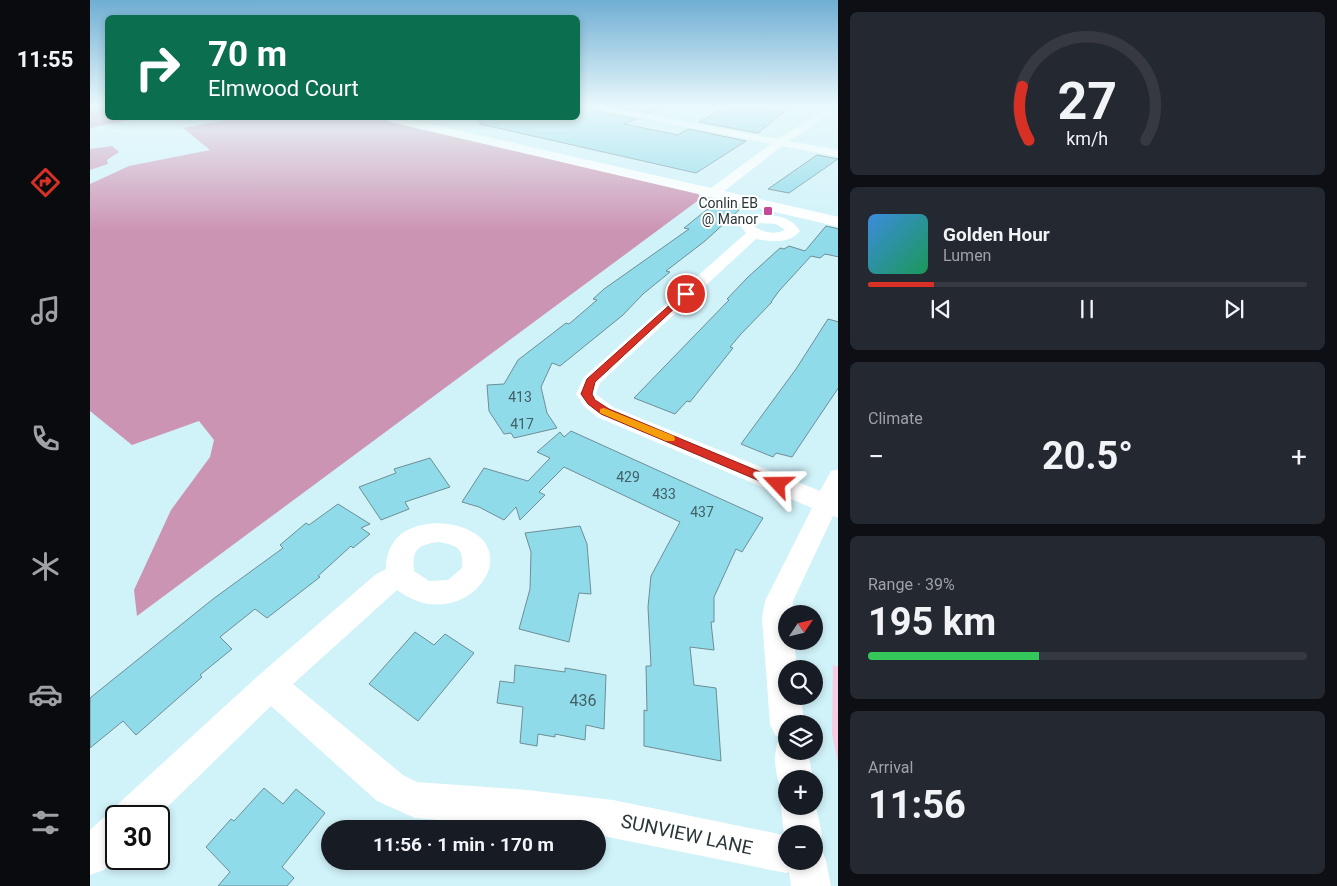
<!DOCTYPE html>
<html lang="en">
<head>
<meta charset="utf-8">
<style>
	:root { --surface:#171b24; --page:#242831; --text:#f1f3f6; --muted:#9ea1a6; --line:#363941; --accent:#d93025 }
	body { margin:0; font-family:Roboto,sans-serif; background:var(--page); color:var(--text); height:100vh; display:flex; flex-direction:column; font-size:19px; white-space:nowrap }
	* { box-sizing:border-box; margin:0 }
	p { font-size:16px; color:var(--muted) }
	.icon { flex:none; width:28px; height:28px; fill:none; stroke:currentColor; stroke-width:2; stroke-linecap:round; stroke-linejoin:round }
	.map { position:relative; flex:1; overflow:hidden }
	.side { display:flex; flex-direction:column; gap:12px; padding:12px; background:#0d0f14; width:499px }
	.side>* { flex:none }
	.guide { position:absolute; left:15px; top:15px; width:475px; height:105px; border-radius:8px; box-shadow:0 2px 8px #0003; background:#0b6e4f; color:#fff; overflow:hidden }
	.needle { width:32px; rotate:55deg }
	.fabs { position:absolute; left:688px; top:605px; display:grid; gap:10px }
	.fabs a { display:grid; place-items:center; width:45px; height:45px; border-radius:50%; background:var(--surface); box-shadow:0 2px 8px #0003; font-size:25px }
	.speed { position:absolute; left:15px; top:805px; display:flex; gap:10px; font-size:25px; font-weight:700; text-align:center }
	.speed>* { display:grid; place-content:center; width:65px; height:65px; border-radius:50%; background:var(--surface); box-shadow:0 2px 8px #0003; line-height:1 }
	.speed .limit { border:2px solid #111; border-radius:8px; background:#fff; color:#111 }
	.pin { position:absolute; display:grid; place-items:center; width:42px; height:42px; color:#fff; margin:-21px; border:2px solid #fff; border-radius:50%; box-shadow:0 1px 5px #0007 }
	.me { position:absolute; width:55px; margin:-28px; rotate:293deg; stroke-linejoin:round; filter:drop-shadow(0 0 4px #0008) }
	.turn { display:flex; align-items:center; gap:18px; height:105px; padding:0 20px; font-size:22px }
	.turn .icon { width:65px; height:65px; stroke-width:2.5 }
	.turn b { display:block; font-size:35px; line-height:42px }
	.big { font-size:38px; font-weight:700; line-height:1.1 }
	.side .card { flex:1; display:flex; flex-direction:column; justify-content:center; gap:8px; min-width:0; padding:0 18px; border-radius:8px; background:var(--page) }
	.side .dial { align-items:center; gap:0 }
	.dial svg { height:130px; overflow:visible; fill:none; stroke:var(--line); stroke-width:7; stroke-linecap:round; text-anchor:middle }
	.dial text { fill:var(--text); stroke:none }
	.song { display:flex; align-items:center; gap:15px }
	.cover { width:60px; height:60px; border-radius:8px; background:linear-gradient(135deg,hsl(210 70% 55%),hsl(150 70% 35%)) }
	.played { height:5px; border-radius:2px; background:linear-gradient(90deg,var(--accent) 15%,var(--line) 15%) }
	.keys { display:flex; justify-content:space-around; direction:ltr }
	.heat { display:flex; justify-content:space-between; align-items:center; font-size:28px; direction:ltr }
	.charge { height:8px; border-radius:4px; background:linear-gradient(90deg,#34c759 39%,var(--line) 0) }
	.trip { position:absolute; left:231px; top:820px; width:285px; height:50px; border-radius:25px; background:var(--surface); box-shadow:0 2px 8px #0003; font-weight:700; line-height:50px; text-align:center }
	main { display:flex; flex:1; min-height:0 }
	.dock { display:flex; flex-direction:column; width:90px; justify-content:space-around; align-items:center; background:#090b0e; color:var(--muted) }
	.dock .icon { width:35px; height:35px }
	.dock .active { color:var(--accent) }
	.dock b { font-size:22px; color:var(--text) }
	.map>svg:first-child { display:block }
	.green { fill:#f7cbe3 }
	.forest { fill:#cc94b3 }
	.building { fill:#8fdbea; stroke:#6f8e94 }
	.lines { fill:none; stroke-linecap:round; stroke-linejoin:round }
	.street { fill:#fff; fill-rule:evenodd }
	.secondary { fill:#fff; fill-rule:evenodd }
	.route { fill:#d93025; stroke:#8d1f18 }
	.slow { fill:#f59e0b }
	.poi-dot { fill:#c64998; stroke:#fff; stroke-width:2 }
	.labels { text-anchor:middle; stroke-width:4; stroke-linejoin:round; paint-order:stroke }
	.far-poi-label { font-size:14px; fill:#293639; stroke:#fff; text-anchor:end }
	.number-label { font-size:14px; fill:#425f65 }
	.near-number-label { font-size:16px; fill:#425f65 }
	.near-street-label { font-size:19px; fill:#293639; stroke:#fff }
</style>
</head>
<body>
<main>
<nav class="dock">
<b>11:55</b>
<svg class="icon active" aria-label="directions" viewBox="0 0 24 24"><path d="M12 3l9 9-9 9-9-9zM9 14v-3h6M13 9l2 2-2 2"/></svg>
<svg class="icon" aria-label="music" viewBox="0 0 24 24"><path d="M9 18V5l10-2v13"/><circle cx="6" cy="18" r="3"/><circle cx="16" cy="16" r="3"/></svg>
<svg class="icon" aria-label="phone" viewBox="0 0 24 24"><path d="M5 4h4l2 5-3 2q2 4 5 5l2-3 5 2v4C11 20 4 13 5 4z"/></svg>
<svg class="icon" aria-label="climate" viewBox="0 0 24 24"><path d="M12 3v18M4 7l16 10M4 17L20 7"/></svg>
<svg class="icon" aria-label="car" viewBox="0 0 24 24"><path d="M5 17H2v-5l4-1 3-4h7l3 4 3 1v5h-3M9 17h6M6 11h13"/><circle cx="7" cy="17" r="2"/><circle cx="17" cy="17" r="2"/></svg>
<svg class="icon" aria-label="filters" viewBox="0 0 24 24"><path d="M4 7h16M4 17h16"/><circle cx="9" cy="7" r="2"/><circle cx="15" cy="17" r="2"/></svg>
</nav>
<div class="map">
<svg width="749" height="886" viewBox="0 0 749 886">
	<rect width="100%" height="100%" fill="#d0f2f9"/>
	<path class="green" d="M743 665 748 667V763L742 734Z"/>
	<path class="forest" d="M0 107H17L18 118H49L0 128Z
		M147 118H299L607 190 610 199 47 616 44 590 81 510 120 457 124 440 109 421 42 445 0 411V184L39 166 120 150 93 128Z
		M22 146 29 152 17 160 18 164 0 170V149Z"/>
	<path class="building" d="M490 107 546 119 534 124 588 135 598 129 656 141 606 173 390 124V118H488Z
		M528 107H572L559 113Z
		M634 107H670L695 111 668 133 609 122Z
		M727 155 748 159 699 193 678 189Z
		M624 204 649 210 615 241 576 271 580 272 553 294 533 315 470 366 462 363 451 387 457 413 467 428 424 438 421 433 414 434 399 411 397 385 414 384 428 360 476 323 479 324 507 300 503 299 514 289 599 229 594 228Z
		M736 226 749 229V257L735 254 730 258 721 256 689 291 681 302H682L651 334 640 347 643 348 600 402 597 401 585 414 544 398 639 300 637 299 657 278 690 248 694 249 699 246 715 251Z
		M738 319 749 322V387L720 430 702 457 686 453 683 457 651 444 706 369Z
		M481 431 673 518 652 552 646 549 624 597V622H621L624 650 600 647 604 685 626 688 631 761 554 746V710L557 711 556 666H561L558 607 561 576 590 522 474 467 449 492 455 495 430 520 426 507 414 520 389 507 372 502 394 468 438 481 460 458 447 452 470 432 474 437Z
		M340 458 360 487 315 502 319 509 291 520 269 487 306 473 304 469Z
		M248 504 280 524 271 528 280 534 263 548 261 546 228 576 230 577 177 618 165 609 130 637 142 649 110 675 112 677 46 735 33 721 0 748V698L123 599 193 548 190 545 216 523 219 525Z
		M490 526 497 544 501 594 489 593 479 642 429 629 440 589 441 552 435 533Z
		M325 632 344 645 355 634 384 653 328 721 279 684Z
		M425 665 475 672V668L516 675 514 729 496 725 495 740 465 734V737L448 734 447 746 430 743 433 707 407 703 410 681 424 683Z
		M174 788 193 804 206 789 235 813 192 867 204 878 197 886H128L140 872 116 847 141 819 144 821Z"/>
	<g class="lines">
		<path class="street" d="M496 107H517L688 139 740 107 745 110 743 112 699 141 749 150V157L692 146 628 196 623 197 617 193 618 190 681 144Z
			M668 215C685 215 701 216 710 231 700 244 681 242 666 239L510 383 506 394 523 407 730 491 741 471 749 469V518L743 516 703 601 702 614H696V641H704L707 669H696V696H711L714 724H696V751H718L723 779H696V806H724V798L732 834 727 846 731 847 736 861 741 886H701L699 872 696 873 508 835V829H458L325 818 287 801 181 706 68 816H26V857L14 870 0 875V830L13 818 25 813 29 803 169 675 285 575 296 569C296 551 304 535 322 528 338 522 355 522 371 527 441 550 372 639 307 590L203 684 313 775 327 782 437 790 523 800 694 835 691 806 696 793 692 792C685 774 682 756 689 739L692 738 685 735 680 724 672 618 675 601 722 508 507 417 494 406 486 394 494 377 656 233 649 224 651 221ZM670 223 686 224 695 230C685 235 673 233 664 226ZM348 542C367 545 374 548 372 568L358 580 339 581 324 571C322 550 327 545 348 542ZM696 834H724V861H696Z"/>
		<path class="secondary" d="M294 118H314L749 217V227L300 122Z"/>
	</g>
	<linearGradient id="sky" x2="0" y2="1"><stop stop-color="#6faed3"/><stop offset="0.46" stop-color="#eaf9fc"/><stop offset="1" stop-color="#eaf9fc" stop-opacity="0"/></linearGradient>
	<rect width="749" height="231" fill="url(#sky)"/>
	<path class="route" d="M593 293 600 294 505 382 502 394 505 400 519 409 692 481 694 484 692 487H684L511 414 498 404 491 394 497 379Z"/>
	<path class="slow" d="M514 408 584 436 585 439 584 441H576L510 413V409Z"/>
	<rect class="poi-dot" x="673" y="206" width="10" height="10" rx="2.5"/>
	<g class="labels">
		<g class="far-poi-label">
			<text x="668" y="208">Conlin EB<tspan x="668" dy="16">@ Manor</tspan></text>
		</g>
		<g class="number-label">
			<text x="430" y="402">413</text>
			<text x="432" y="429">417</text>
			<text x="538" y="482">429</text>
			<text x="574" y="499">433</text>
			<text x="612" y="517">437</text>
		</g>
		<g class="near-number-label">
			<text x="493" y="706">436</text>
		</g>
		<g class="near-street-label">
			<text transform="translate(597 834) rotate(12)" y="7">SUNVIEW LANE</text>
		</g>
	</g>
</svg>
<div class="fabs">
<a><svg class="needle" viewBox="-14 -14 28 28"><path d="M0-13l5 13h-10z" fill="#e53935"/><path d="M0 13l5-13h-10z" fill="#9ea1a6"/></svg></a>
<a><svg class="icon" aria-label="search" viewBox="0 0 24 24"><circle cx="10" cy="10" r="6"/><path d="M15 15l6 6"/></svg></a>
<a><svg class="icon" aria-label="layers" viewBox="0 0 24 24"><path d="M12 4l9 5-9 5-9-5zM3 14l9 5 9-5"/></svg></a>
<a>+</a>
<a>−</a>
</div>
<div class="speed"><div class="limit">30</div></div>
<div class="pin" style="left:596px;top:294px;background:#d93025"><svg class="icon" aria-label="arrive" viewBox="0 0 24 24"><path d="M6 21V4h12l-3 4 3 4H6"/></svg></div>
<svg class="me" style="left:688px;top:484px" viewBox="-20 -20 40 40"><path d="M0-17L14 15 0 8-14 15z" fill="#d93025" stroke="#fff" stroke-width="4"/></svg>
<div class="trip">11:56 · 1 min · 170 m</div>
<div class="guide">
<div class="turn"><svg class="icon" aria-label="right" viewBox="0 0 24 24"><path d="M7 20v-9h11M14 6l5 5-5 5"/></svg><div><b>70 m</b>Elmwood Court</div></div>
</div>
</div>
<section class="side">
<div class="card dial"><svg viewBox="0 0 100 80">
<path d="M14 69A42 42 0 1 1 86 69"/>
<path d="M14 69A42 42 0 0 1 10 36" stroke="#d93025"/>
<text x="50" y="56" font-size="32" font-weight="700">27</text>
<text x="50" y="72" font-size="11">km/h</text>
</svg></div>
<div class="card">
<div class="song"><i class="cover"></i><div><b>Golden Hour</b><p>Lumen</p></div></div>
<div class="played"></div>
<div class="keys"><svg class="icon" aria-label="previous" viewBox="0 0 24 24"><path d="M18 5L8 12l10 7zM5 5v14"/></svg><svg class="icon" aria-label="pause" viewBox="0 0 24 24"><path d="M8 5v14M16 5v14"/></svg><svg class="icon" aria-label="next" viewBox="0 0 24 24"><path d="M6 5l10 7-10 7zM19 5v14"/></svg></div>
</div>
<div class="card"><p>Climate</p>
<div class="heat"><a>−</a><b class="big">20.5°</b><a>+</a></div>
</div>
<div class="card"><p>Range · 39%</p><b class="big">195 km</b><div class="charge"></div></div>
<div class="card"><p>Arrival</p><b class="big">11:56</b></div>
</section>
</main>
</body>
</html>
